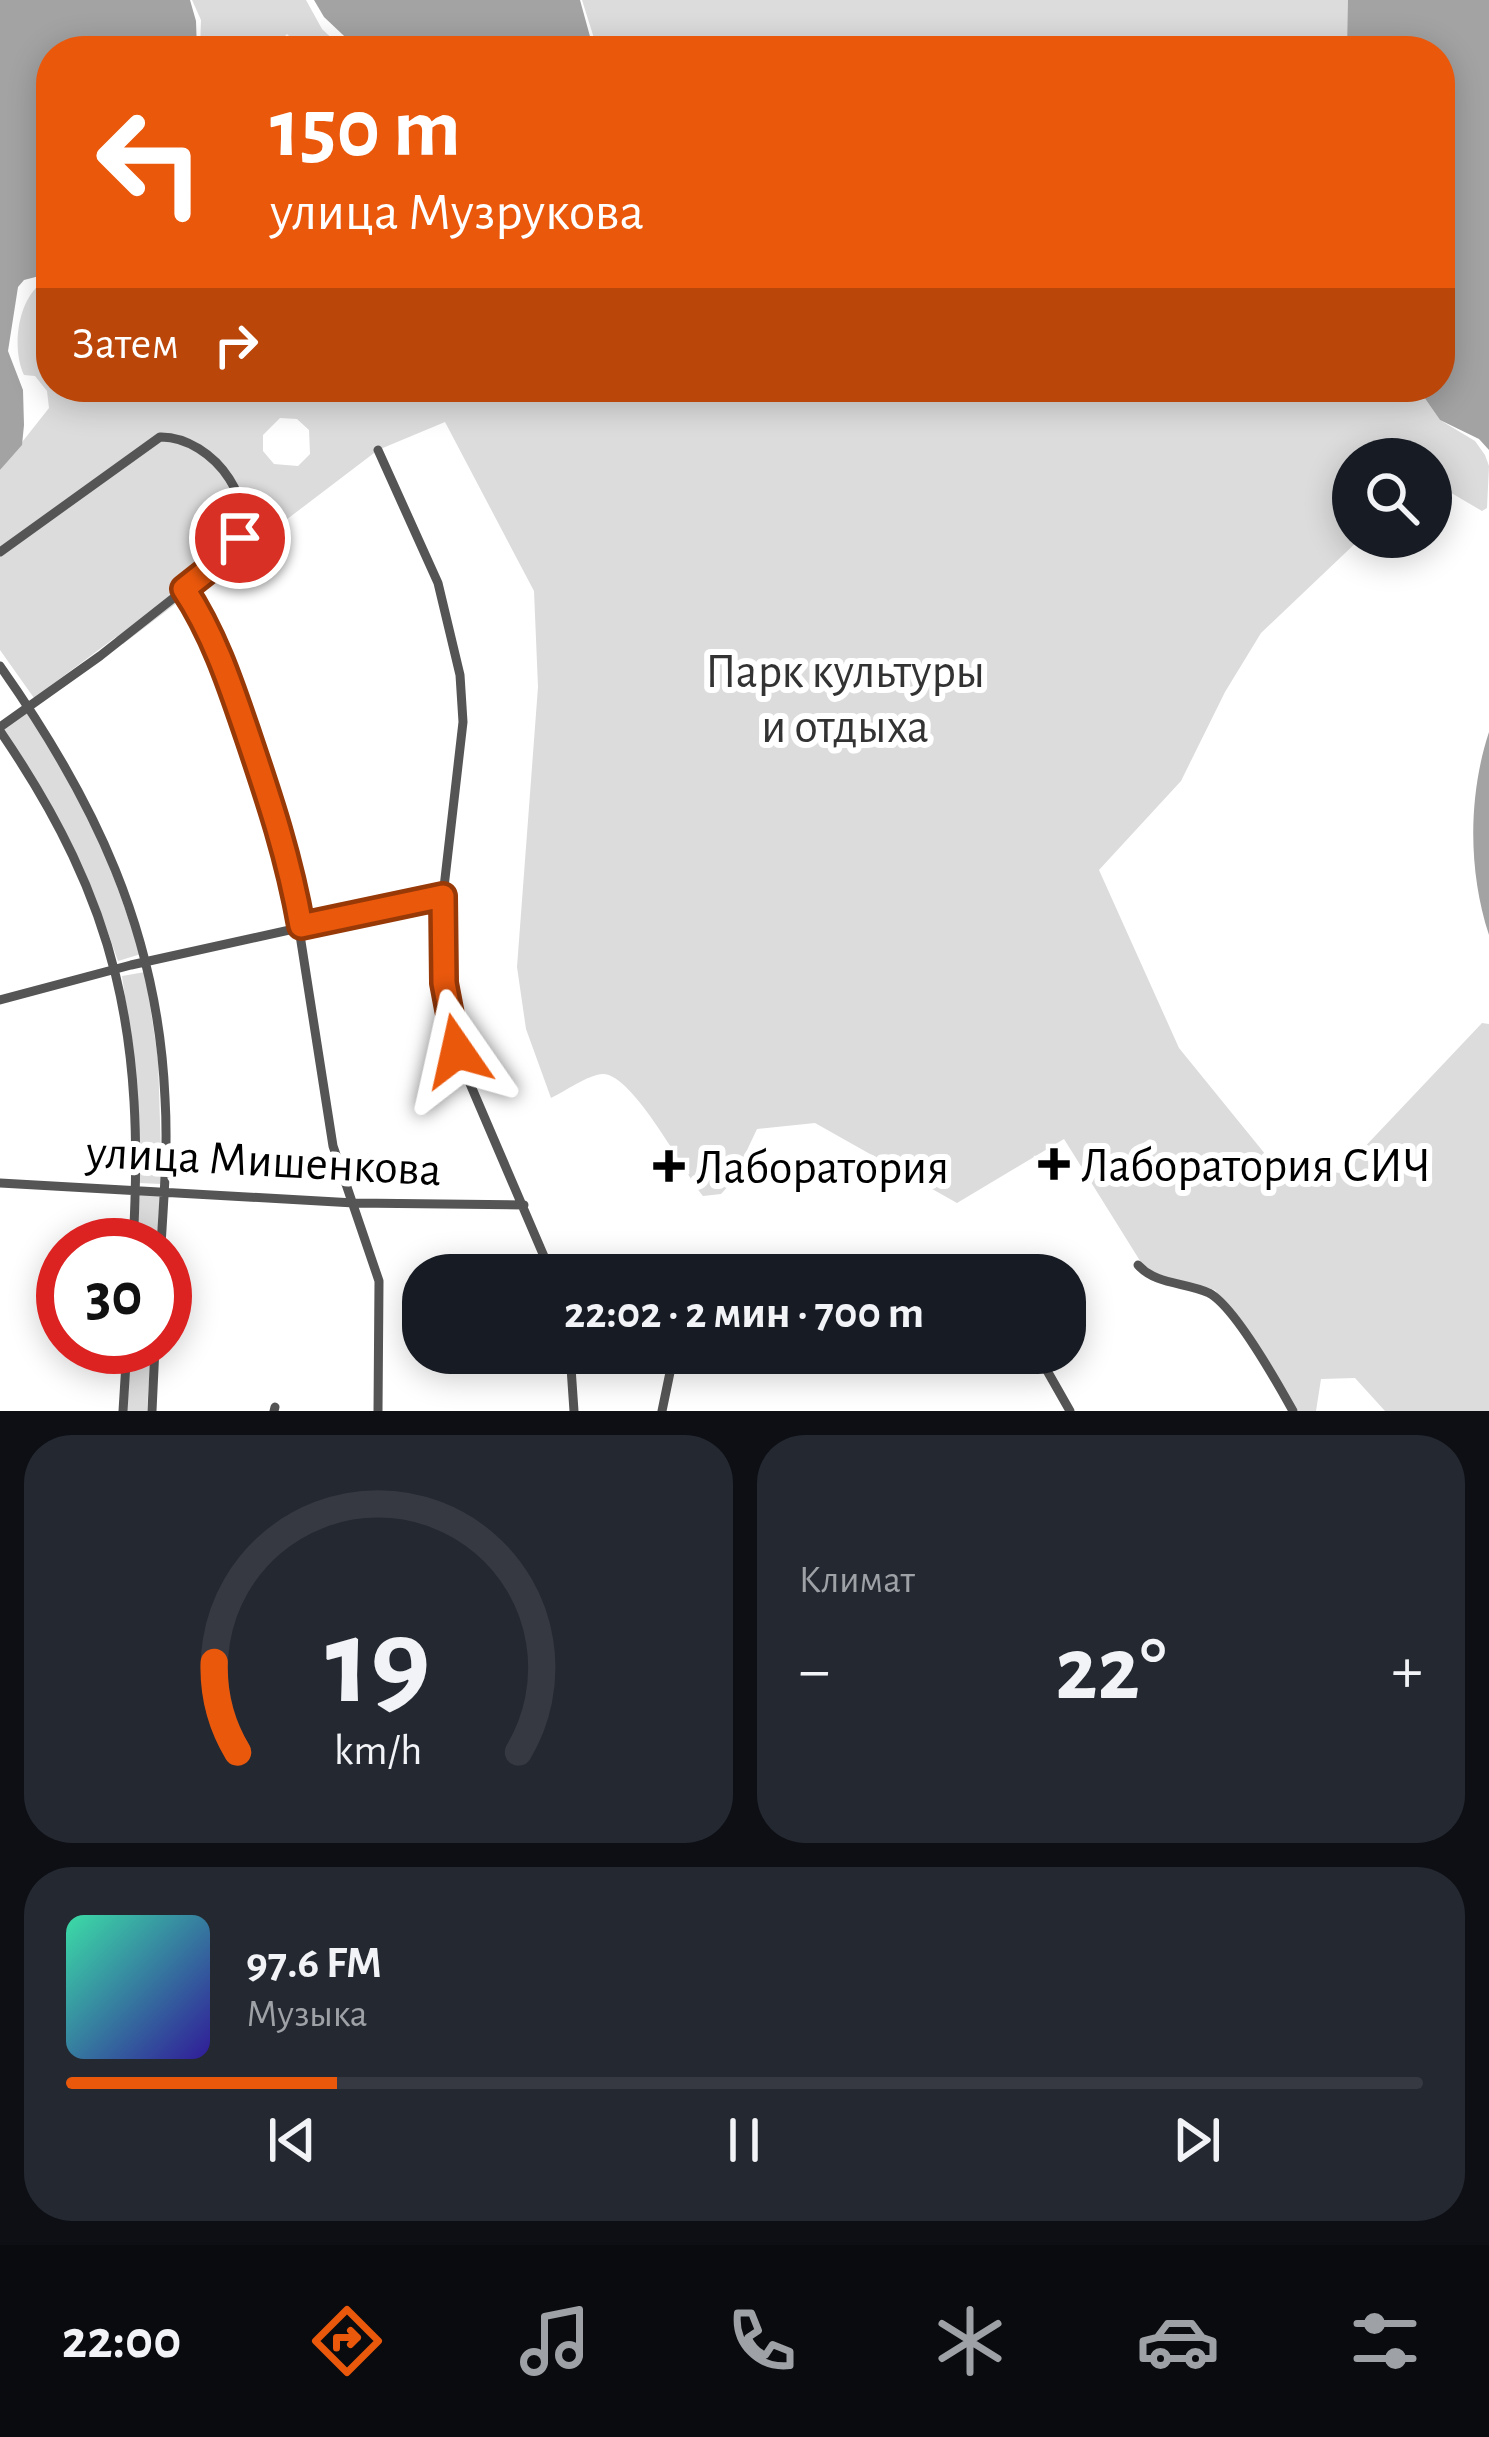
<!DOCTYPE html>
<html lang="ru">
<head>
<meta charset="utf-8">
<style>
	:root { --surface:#171b24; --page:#242831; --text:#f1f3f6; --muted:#9ea1a6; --line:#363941; --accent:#ea580c }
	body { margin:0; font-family:"Alegreya Sans",sans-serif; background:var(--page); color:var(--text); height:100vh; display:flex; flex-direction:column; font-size:45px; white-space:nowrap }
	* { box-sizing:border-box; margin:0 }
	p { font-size:39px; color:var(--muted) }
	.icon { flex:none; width:66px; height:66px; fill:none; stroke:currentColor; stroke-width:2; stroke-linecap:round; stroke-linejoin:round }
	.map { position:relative; height:1411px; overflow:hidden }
	.sheet { display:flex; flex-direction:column; gap:24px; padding:24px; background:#0d0f14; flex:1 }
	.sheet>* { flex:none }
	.banner { position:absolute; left:36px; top:36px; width:1419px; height:366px; border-radius:48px; box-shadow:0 6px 30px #0003; background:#ea580c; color:#fff; overflow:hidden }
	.buttons { position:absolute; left:1332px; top:438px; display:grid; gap:24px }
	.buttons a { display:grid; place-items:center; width:120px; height:120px; border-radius:50%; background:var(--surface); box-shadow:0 6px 30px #0003; font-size:60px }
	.speed { position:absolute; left:36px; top:1218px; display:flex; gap:24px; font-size:60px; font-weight:700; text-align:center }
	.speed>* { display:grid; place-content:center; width:156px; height:156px; border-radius:50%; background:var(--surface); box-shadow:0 6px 30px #0003; line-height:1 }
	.speed .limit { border:18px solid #d22; background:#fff; color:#111 }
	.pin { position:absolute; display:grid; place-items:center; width:102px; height:102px; color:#fff; margin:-51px; border:6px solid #fff; border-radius:50%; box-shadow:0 3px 12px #0007 }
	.me { position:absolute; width:132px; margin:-66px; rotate:349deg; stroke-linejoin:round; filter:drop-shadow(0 0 9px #0008) }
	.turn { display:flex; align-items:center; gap:42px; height:252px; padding:0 36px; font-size:54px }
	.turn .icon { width:156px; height:156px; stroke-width:2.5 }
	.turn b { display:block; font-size:84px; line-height:102px }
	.then { display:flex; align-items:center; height:114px; padding:0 36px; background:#0003; gap:24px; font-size:45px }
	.big { font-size:90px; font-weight:700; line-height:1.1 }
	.sheet .card { flex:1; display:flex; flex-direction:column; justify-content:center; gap:18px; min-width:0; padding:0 42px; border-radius:48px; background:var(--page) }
	.sheet .dial { align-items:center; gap:0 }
	.dial svg { height:312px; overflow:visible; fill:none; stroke:var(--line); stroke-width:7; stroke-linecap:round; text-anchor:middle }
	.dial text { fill:var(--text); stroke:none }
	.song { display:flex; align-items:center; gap:36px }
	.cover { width:144px; height:144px; border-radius:18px; background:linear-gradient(135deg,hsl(160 70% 55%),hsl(250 70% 35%)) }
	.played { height:12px; border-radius:6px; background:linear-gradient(90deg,var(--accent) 20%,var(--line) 20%) }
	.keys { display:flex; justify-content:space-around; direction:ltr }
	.heat { display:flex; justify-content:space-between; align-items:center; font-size:66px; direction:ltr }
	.sheet .tiles { flex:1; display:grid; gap:24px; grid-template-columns:1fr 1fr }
	.card:last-child { grid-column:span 2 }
	.trip { position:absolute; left:402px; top:1254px; width:684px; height:120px; border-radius:48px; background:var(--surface); box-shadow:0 6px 30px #0003; font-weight:700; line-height:120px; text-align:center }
	.dock { display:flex; height:192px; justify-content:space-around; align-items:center; background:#090b0e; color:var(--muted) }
	.dock .icon { width:84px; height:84px }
	.dock .active { color:var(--accent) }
	.dock b { font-size:54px; color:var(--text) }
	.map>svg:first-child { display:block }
	.green { fill:#dcdcdc; fill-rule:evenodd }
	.water { fill:#a3a3a3 }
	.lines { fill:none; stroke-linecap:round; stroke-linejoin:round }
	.minor { stroke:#555; stroke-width:9 }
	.route-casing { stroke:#983908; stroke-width:30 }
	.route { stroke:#ea580c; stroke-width:21 }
	.poi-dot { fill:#000; stroke:#fff; stroke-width:4.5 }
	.labels { text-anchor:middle; stroke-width:12; stroke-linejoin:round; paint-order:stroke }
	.park-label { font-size:48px; fill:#333; stroke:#fff }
	.street-label { font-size:48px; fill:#000; stroke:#fff }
	.poi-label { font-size:48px; fill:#000; stroke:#fff; text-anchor:start }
</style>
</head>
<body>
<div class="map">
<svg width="1489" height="1411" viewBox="0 0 1489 1411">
	<rect width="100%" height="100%" fill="#fff"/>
	<path class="green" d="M192 0H306L322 29 345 51H304L287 34 271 51H200L201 20Z
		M582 0H1350L1347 51H598Z
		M51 278V387H1417L1440 420 1475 441 1485 455 1489 466 1487 508 1482 511 1441 487 1431 488V459H1353V537H1362L1261 633 1225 692 1181 781 1099 870 1179 1048 1274 1165 1340 1173 1482 1023 1489 1024V1411H1385L1355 1378 1321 1379 1316 1411H1298L1215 1290 1147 1272 1064 1139 957 1203 815 1123 757 1129 732 1182 721 1194 703 1196C684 1172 633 1074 603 1074 587 1075 566 1091 551 1098L526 1029 517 967 538 687 534 591 445 422 378 450 123 644 116 637 34 698 0 650V470L49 408 47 391 35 376 24 375C10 346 19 289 51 278ZM280 418 297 419 309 430 310 454 298 466 274 464 263 451V435Z
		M28 711 96 828 141 954 118 961C90 877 53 802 3 729Z
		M145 972 158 1059 162 1184 139 1183 134 1061 122 976Z
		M140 1193 160 1194 157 1245H137Z
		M131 1347H151L147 1411H127Z"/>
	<path class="water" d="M0 0H190L196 21 197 51H51V273L24 280 18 287 8 351 23 390 24 425 22 445 0 470Z
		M314 0H580L594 51H360L324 17Z
		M1348 0H1489V450L1479 439 1440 420 1417 387H1440V51H1347Z
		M1489 732V935C1468 871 1468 796 1489 732Z"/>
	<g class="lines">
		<path class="minor" d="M378 450 438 583 460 675 463 722 443 896 444 984 456 1051 552 1275
			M0 552 160 437C213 436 269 510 228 555L100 656 0 727
			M184 589 207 626 237 702 287 852 333 1146 379 1281 378 1411
			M0 666C94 799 158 932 165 1098 168 1147 164 1196 161 1245
			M0 731C119 905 145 1037 133 1245
			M0 1000 131 965 443 896
			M0 1183 354 1203 524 1205
			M1138 1265C1156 1285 1185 1282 1209 1293 1234 1306 1278 1384 1293 1411
			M570 1353 574 1411
			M1037 1353 1070 1411
			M123 1411 127 1347
			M152 1411 155 1347
			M274 1411 275 1407
			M662 1411 674 1353"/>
	</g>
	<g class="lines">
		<defs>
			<path id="route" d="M240 538 227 555 184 589C214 634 231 686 248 736 270 801 289 858 301 926L443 896 444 983 457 1051"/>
		</defs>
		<use href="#route" class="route-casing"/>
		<use href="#route" class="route"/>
	</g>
	<g class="poi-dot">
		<path d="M1048 1146h12v12h12v12h-12v12h-12v-12h-12v-12h12z"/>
		<path d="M663 1148h12v12h12v12h-12v12h-12v-12h-12v-12h12z"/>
	</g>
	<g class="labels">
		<g class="park-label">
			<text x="845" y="687">Парк культуры<tspan x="845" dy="55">и отдыха</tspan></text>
		</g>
		<g class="street-label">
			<text transform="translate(264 1159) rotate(3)" y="17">улица Мишенкова</text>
		</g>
		<g class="poi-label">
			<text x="1081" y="1181">Лаборатория СИЧ</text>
			<text x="696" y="1183">Лаборатория</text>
		</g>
	</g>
</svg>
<div class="buttons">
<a><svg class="icon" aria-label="search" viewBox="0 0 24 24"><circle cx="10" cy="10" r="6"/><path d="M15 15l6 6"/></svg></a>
</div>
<div class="speed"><div class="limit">30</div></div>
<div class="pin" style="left:240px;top:538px;background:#d93025"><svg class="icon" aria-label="arrive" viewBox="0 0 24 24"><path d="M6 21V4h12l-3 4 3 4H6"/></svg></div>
<svg class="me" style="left:457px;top:1051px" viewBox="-20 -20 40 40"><path d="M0-17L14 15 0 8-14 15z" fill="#ea580c" stroke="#fff" stroke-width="4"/></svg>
<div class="trip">22:02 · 2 мин · 700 m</div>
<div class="banner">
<div class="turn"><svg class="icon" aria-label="left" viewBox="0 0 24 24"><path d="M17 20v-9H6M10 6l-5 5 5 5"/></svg><div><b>150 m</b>улица Музрукова</div></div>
<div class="then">Затем<svg class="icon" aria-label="right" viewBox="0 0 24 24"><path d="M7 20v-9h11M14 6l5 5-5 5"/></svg></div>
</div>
</div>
<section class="sheet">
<div class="tiles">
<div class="card dial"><svg viewBox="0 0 100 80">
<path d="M14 69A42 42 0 1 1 86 69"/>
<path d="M14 69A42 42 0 0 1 8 46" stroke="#ea580c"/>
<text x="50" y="56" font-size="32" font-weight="700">19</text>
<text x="50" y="72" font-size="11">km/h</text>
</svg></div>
<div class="card"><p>Климат</p>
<div class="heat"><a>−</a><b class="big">22°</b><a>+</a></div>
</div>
<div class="card">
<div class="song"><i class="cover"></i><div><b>97.6 FM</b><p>Музыка</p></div></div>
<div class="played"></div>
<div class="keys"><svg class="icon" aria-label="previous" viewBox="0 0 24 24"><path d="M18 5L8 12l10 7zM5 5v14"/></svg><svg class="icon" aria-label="pause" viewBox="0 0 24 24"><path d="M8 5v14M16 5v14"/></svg><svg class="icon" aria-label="next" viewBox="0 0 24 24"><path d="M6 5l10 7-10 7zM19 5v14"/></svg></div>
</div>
</div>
</section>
<nav class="dock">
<b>22:00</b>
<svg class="icon active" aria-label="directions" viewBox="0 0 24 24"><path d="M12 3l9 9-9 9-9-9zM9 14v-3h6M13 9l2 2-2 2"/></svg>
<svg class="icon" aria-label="music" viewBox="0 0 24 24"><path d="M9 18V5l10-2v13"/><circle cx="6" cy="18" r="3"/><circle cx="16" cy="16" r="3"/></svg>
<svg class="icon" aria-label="phone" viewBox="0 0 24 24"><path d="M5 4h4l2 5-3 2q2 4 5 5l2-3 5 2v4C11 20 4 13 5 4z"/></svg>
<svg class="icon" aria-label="climate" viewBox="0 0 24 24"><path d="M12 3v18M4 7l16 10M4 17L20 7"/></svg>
<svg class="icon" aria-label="car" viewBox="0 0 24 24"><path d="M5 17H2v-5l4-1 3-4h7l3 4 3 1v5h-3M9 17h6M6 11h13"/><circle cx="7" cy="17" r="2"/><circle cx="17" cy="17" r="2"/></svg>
<svg class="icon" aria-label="filters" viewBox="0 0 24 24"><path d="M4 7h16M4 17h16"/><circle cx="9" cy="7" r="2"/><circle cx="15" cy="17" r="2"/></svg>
</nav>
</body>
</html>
